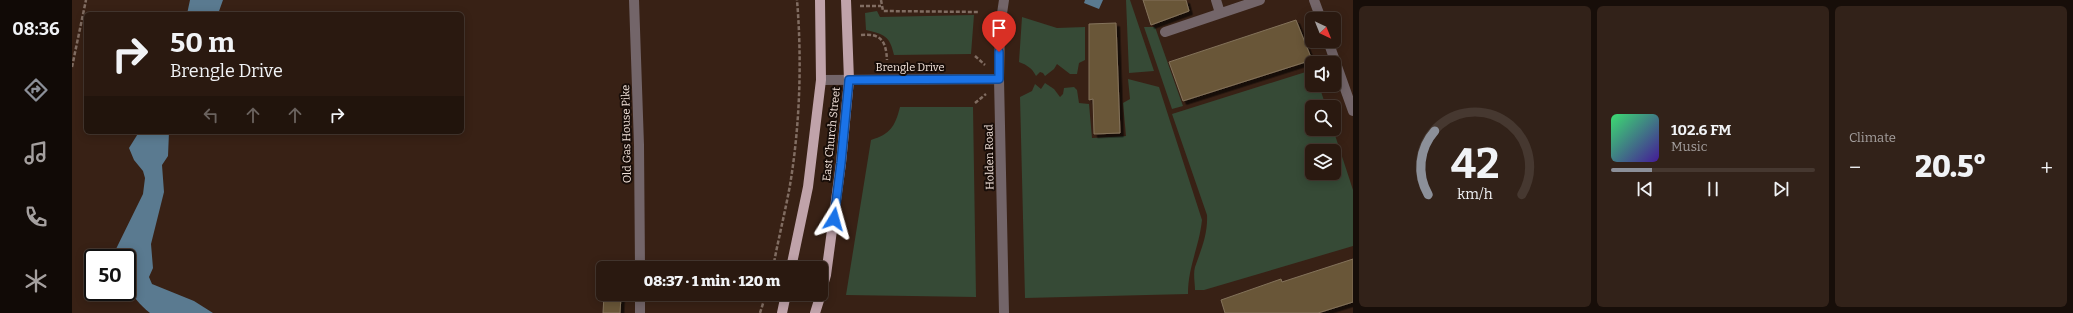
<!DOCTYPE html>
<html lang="en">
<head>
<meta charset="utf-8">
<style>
	:root { --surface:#2a1910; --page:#322219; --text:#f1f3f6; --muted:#a5a09f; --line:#463830; --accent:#8c9099 }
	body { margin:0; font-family:Bitter,serif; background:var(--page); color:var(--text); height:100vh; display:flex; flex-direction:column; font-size:15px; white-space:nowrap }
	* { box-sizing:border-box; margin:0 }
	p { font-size:13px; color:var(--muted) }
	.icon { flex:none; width:22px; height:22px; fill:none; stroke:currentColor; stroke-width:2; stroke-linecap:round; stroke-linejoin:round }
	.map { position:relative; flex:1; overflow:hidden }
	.sheet { display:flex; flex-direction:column; gap:6px; padding:6px; background:#170e09; width:720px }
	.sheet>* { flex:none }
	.banner { position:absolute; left:12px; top:12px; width:380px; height:122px; border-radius:6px; box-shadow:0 2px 10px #0003,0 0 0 1px var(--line); background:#2a1910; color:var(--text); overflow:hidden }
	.needle { width:26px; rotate:137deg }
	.tools { position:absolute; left:1233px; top:12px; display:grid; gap:8px }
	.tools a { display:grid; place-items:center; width:36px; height:36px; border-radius:6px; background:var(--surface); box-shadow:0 2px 10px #0003,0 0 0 1px var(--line); font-size:20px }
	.speed { position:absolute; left:12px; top:249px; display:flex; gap:8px; font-size:20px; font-weight:700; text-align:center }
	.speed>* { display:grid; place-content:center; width:52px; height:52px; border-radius:50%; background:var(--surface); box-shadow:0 2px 10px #0003,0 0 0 1px var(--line); line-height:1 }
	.speed .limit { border:2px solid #111; border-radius:6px; background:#fff; color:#111 }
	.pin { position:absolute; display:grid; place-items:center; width:34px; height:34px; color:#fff; margin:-41px -17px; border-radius:50% 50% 50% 0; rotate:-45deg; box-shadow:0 0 4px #0007 }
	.pin .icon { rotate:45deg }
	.me { position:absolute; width:44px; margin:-22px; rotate:8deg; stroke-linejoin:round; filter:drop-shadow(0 0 3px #0008) }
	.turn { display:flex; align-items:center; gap:14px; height:84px; padding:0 20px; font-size:18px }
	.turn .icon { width:52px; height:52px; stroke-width:2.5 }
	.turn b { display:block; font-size:28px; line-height:34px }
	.lanes { display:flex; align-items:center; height:38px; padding:0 20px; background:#0003; justify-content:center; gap:20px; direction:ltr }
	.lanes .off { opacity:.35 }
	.big { font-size:30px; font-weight:800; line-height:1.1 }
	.sheet .tile { flex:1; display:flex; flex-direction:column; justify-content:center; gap:6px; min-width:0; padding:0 14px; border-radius:6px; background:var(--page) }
	.sheet .dial { align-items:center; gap:0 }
	.dial svg { height:104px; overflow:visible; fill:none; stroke:var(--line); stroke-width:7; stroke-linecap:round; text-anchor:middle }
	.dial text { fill:var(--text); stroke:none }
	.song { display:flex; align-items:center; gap:12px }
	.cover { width:48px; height:48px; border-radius:6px; background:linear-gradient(135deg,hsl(140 70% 55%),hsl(260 70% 35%)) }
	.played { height:4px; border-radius:2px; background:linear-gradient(90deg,var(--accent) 20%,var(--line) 20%) }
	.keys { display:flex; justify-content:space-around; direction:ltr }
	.heat { display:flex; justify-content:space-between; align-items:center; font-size:22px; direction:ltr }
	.sheet .tiles { flex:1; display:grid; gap:6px; grid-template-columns:repeat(3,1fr) }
	.trip { position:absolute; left:524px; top:261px; width:232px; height:40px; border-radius:6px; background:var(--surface); box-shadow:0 2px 10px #0003,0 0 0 1px var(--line); font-weight:800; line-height:40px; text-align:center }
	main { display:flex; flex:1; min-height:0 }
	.menu { display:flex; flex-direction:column; width:72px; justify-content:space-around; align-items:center; background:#110a06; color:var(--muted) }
	.menu .icon { width:28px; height:28px }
	.menu .current { color:var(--accent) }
	.menu b { font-size:18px; color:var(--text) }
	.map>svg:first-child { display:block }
	.green { fill:#364a36; fill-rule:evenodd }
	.water { fill:#5a7a90 }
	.building { fill:#695638; stroke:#84735b; filter:url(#shadow) }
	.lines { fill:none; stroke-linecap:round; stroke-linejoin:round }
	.path { stroke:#816d62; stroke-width:2.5; stroke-dasharray:4 2; stroke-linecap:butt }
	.minor { stroke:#736569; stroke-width:10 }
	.major { stroke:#c0a3aa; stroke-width:10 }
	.route-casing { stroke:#114b97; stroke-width:10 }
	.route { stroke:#1a73e8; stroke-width:7 }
	.labels { text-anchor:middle; stroke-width:4; stroke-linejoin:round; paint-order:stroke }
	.street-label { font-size:11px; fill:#f5e5dd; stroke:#180d08 }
</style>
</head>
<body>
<main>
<nav class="menu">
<b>08:36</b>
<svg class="icon current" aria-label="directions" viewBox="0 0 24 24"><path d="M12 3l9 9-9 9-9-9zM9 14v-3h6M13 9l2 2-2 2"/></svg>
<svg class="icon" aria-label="music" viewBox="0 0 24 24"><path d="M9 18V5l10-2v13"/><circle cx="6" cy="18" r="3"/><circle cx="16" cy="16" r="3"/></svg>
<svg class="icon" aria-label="phone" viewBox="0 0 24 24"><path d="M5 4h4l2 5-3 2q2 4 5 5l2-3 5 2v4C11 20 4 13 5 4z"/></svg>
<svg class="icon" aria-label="climate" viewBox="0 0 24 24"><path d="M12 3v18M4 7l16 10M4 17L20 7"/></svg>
</nav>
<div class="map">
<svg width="1281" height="313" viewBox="0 0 1281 313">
	<defs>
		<filter id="shadow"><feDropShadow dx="3.5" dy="3.5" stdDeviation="0" flood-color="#0009"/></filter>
	</defs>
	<rect width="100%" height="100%" fill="#382115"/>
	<path class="green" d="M1054 0H1058L1082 71 1057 73Z
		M805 11 808 17 902 15 899 54 822 55C818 36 812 34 794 30L793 13Z
		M950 17 985 28 1013 27V60L1007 63 1005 74H998L985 64 982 69 973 76 971 73 968 72 964 76C960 68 955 65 947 62Z
		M1072 27H1083L1111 106 1100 109Z
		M1240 70V85H1247L1254 107H1240V129H1261L1281 190V246L1132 290H1123C1123 283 1121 274 1123 267 1129 250 1136 234 1135 215L1100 114ZM1240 151H1262V173H1240Z
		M1056 79 1087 87 1130 220C1127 248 1116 266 1116 294L953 298 948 97 960 91 963 84 969 89 973 83 982 89 988 97 991 94 992 88 1002 87 1005 90 1007 103 1017 104 1020 138 1054 136 1051 103 1058 99Z
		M828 107H901L904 297 774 295 799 140C818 134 823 127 828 107Z"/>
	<path class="water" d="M118 0H151L146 14H115Z
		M1013 0H1031L1027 9 1012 3Z
		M67 132H97L96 156 90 165 92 192 79 244 81 268 77 277 80 284 122 301 141 313H78C56 295 55 285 55 258L45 257 44 249 71 194 73 178 71 171 62 160 57 148Z"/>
	<path class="building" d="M1071 0H1114L1117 11 1079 25Z
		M1224 20 1240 60 1111 101 1097 62Z
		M1044 23 1048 133 1022 134 1021 99 1017 100V24Z
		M1281 259V302L1246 313H1153L1149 300 1209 279 1210 282Z
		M532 295 549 296 548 313H531Z"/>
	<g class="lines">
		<path class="path" d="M809 0 811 11 907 12
			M788 6H809
			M789 35C809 33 814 41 815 60
			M903 56 913 65
			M0 67 14 0
			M903 103 914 94
			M701 268C706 240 713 213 718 185 728 125 730 60 725 0
			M688 313 694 294"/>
		<path class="minor" d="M562 0 567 145 568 268
			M932 0 928 27 927 79 932 313
			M1144 0 1148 13
			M1242 0 1249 19
			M1093 32 1188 0
			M1256 41 1281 111
			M749 80 927 79
			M568 294V313"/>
		<path class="major" d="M719 268 736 187 749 80 748 0
			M749 292 754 275 769 163 777 80 774 0
			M710 313 714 294
			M743 313 749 294"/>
	</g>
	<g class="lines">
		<defs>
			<path id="route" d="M762 219 769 163 777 80 927 79V52"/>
		</defs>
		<use href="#route" class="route-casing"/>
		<use href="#route" class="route"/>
	</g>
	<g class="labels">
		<g class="street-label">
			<text x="838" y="71">Brengle Drive</text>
			<text transform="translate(554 134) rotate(-91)" y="4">Old Gas House Pike</text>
			<text transform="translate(759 134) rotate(-84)" y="4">East Church Street</text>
			<text transform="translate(917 157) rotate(-91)" y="4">Holden Road</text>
		</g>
	</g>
</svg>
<div class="tools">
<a><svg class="needle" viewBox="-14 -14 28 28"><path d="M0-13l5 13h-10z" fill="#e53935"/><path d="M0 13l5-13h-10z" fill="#a5a09f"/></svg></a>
<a><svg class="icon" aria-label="sound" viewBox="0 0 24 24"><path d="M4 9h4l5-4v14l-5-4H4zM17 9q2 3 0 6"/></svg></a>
<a><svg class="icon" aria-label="search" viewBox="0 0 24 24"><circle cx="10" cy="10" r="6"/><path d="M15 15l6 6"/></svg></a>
<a><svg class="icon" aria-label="layers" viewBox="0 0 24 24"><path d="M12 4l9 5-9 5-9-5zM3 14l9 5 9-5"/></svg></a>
</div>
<div class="speed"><div class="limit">50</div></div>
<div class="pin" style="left:927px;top:52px;background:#d93025"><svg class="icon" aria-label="arrive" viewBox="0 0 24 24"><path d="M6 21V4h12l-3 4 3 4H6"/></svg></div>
<svg class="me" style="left:762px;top:219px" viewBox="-20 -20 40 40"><path d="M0-17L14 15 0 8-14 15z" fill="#1a73e8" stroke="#fff" stroke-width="4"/></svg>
<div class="trip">08:37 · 1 min · 120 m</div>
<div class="banner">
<div class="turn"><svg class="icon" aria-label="right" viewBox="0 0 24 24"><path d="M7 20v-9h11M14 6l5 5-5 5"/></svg><div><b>50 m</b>Brengle Drive</div></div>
<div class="lanes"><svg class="icon off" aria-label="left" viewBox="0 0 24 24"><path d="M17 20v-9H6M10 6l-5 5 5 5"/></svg><svg class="icon off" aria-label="ahead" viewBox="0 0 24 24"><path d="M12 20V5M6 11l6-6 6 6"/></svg><svg class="icon off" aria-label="ahead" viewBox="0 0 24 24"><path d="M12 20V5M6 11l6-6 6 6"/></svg><svg class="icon" aria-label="right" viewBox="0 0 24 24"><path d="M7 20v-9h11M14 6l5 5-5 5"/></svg></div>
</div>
</div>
<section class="sheet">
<div class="tiles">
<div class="tile dial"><svg viewBox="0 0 100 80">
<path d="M14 69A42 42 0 1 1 86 69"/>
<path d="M14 69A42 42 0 0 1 19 20" stroke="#8c9099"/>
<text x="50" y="56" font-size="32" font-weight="700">42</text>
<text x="50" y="72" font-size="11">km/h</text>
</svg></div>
<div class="tile">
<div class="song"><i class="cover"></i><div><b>102.6 FM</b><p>Music</p></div></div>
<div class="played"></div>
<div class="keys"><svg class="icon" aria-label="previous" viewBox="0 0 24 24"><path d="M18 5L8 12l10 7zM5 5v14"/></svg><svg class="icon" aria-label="pause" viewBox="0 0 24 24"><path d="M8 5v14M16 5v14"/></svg><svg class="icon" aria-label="next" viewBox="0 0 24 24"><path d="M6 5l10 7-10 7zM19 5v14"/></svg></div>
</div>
<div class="tile"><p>Climate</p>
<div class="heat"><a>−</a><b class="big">20.5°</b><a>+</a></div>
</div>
</div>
</section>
</main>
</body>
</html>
